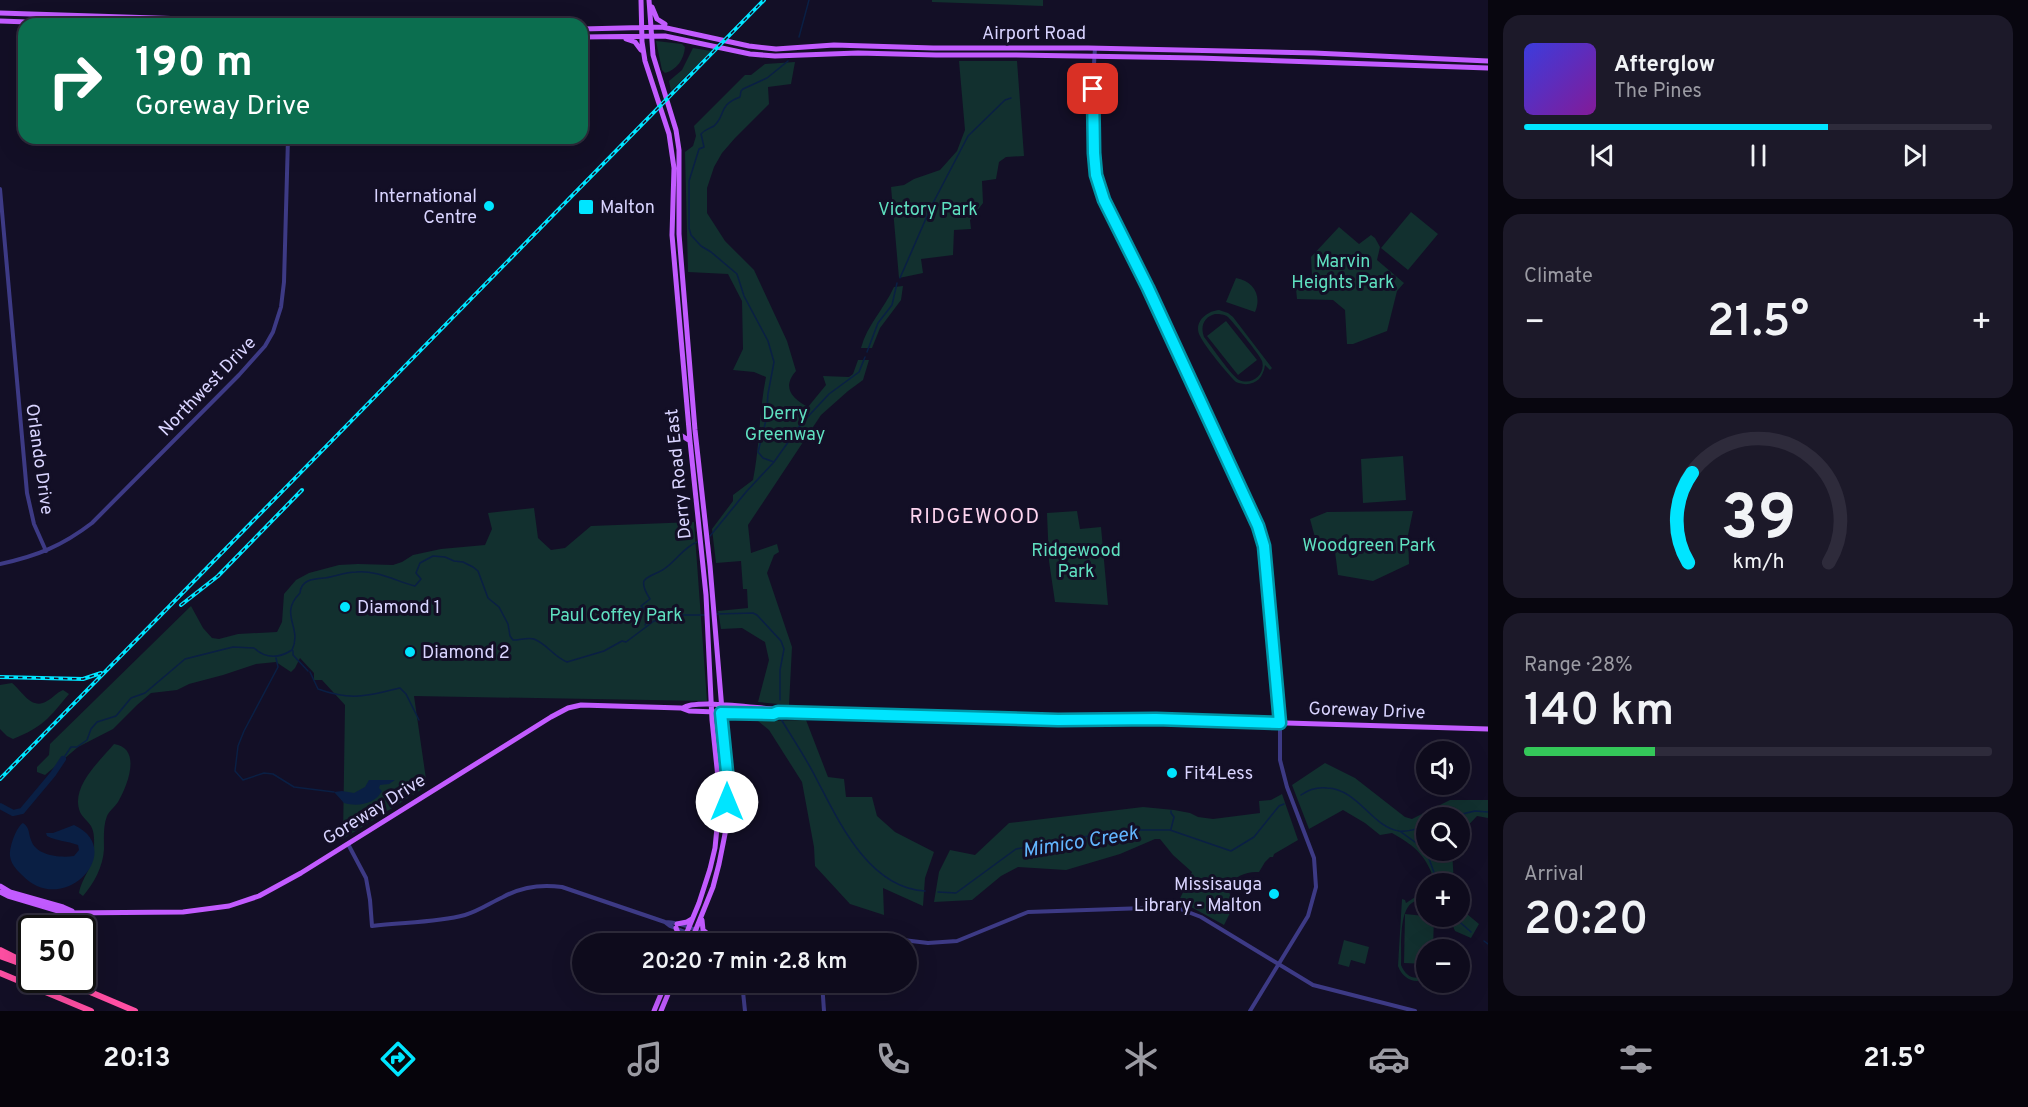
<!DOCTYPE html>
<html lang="en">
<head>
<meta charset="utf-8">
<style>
	:root { --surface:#0e0b1c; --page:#1c1929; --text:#f1f3f6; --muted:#9b9ba3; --line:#2e2b3b; --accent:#00e5ff }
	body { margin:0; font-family:Overpass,sans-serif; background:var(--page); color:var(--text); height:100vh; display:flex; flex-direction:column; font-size:22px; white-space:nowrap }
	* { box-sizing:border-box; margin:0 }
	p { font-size:20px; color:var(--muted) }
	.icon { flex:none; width:33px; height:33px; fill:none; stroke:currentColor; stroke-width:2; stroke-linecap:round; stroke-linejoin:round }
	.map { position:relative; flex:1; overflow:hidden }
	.drawer { display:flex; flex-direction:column; gap:15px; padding:15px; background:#08060f; width:540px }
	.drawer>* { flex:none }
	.guide { position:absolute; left:18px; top:18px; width:570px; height:126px; border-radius:18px; box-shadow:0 6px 24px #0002,0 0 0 2px var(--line); background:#0b6e4f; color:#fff; overflow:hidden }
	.fabs { position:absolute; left:1416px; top:741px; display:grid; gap:12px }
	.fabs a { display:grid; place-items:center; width:54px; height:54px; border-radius:50%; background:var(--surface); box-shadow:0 6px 24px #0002,0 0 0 2px var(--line); font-size:30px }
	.speed { position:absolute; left:18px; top:915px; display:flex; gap:12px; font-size:30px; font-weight:700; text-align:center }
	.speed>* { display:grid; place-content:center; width:78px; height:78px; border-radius:50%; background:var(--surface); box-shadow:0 6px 24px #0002,0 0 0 2px var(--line); line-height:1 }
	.speed .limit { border:3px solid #111; border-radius:9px; background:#fff; color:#111 }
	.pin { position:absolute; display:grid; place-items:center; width:51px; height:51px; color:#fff; margin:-26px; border-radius:12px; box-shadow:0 3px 9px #0006 }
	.me { position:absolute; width:66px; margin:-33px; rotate:0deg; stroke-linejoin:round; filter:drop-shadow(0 0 4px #0008) }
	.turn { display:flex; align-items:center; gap:21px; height:126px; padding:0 18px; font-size:27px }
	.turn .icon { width:78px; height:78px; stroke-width:2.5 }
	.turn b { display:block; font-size:42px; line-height:51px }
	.big { font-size:45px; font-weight:600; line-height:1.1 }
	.drawer .card { flex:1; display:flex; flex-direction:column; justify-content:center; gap:9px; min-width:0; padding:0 21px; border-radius:18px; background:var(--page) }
	.drawer .dial { align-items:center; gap:0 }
	.dial svg { height:156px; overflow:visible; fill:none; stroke:var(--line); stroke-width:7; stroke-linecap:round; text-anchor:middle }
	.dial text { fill:var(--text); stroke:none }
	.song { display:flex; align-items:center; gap:18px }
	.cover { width:72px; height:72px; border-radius:9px; background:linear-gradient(135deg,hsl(240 70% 55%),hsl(290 70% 35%)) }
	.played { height:6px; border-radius:3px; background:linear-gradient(90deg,var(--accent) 65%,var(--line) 65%) }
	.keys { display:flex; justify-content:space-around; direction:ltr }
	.heat { display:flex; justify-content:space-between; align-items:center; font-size:33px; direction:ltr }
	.charge { height:9px; border-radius:4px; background:linear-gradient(90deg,#34c759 28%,var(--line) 0) }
	.trip { position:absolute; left:572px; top:933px; width:345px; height:60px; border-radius:30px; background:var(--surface); box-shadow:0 6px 24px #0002,0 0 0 2px var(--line); font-weight:600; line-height:60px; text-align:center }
	.tabs { display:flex; height:96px; justify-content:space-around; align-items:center; background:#06040b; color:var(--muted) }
	.tabs .icon { width:42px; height:42px }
	.tabs .active { color:var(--accent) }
	.tabs b { font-size:27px; color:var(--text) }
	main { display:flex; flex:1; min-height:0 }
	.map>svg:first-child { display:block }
	.green { fill:#12302f; fill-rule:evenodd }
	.water { fill:#0a1f44 }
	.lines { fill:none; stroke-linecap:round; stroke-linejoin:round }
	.stream { stroke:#0a1f44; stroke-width:1.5 }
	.river { stroke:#0a1f44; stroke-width:6 }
	.minor { stroke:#3d3a85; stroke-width:4 }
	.major { stroke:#c25bff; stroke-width:5 }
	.highway { stroke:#ff4fa3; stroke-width:6 }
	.rail-casing { stroke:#00e5ff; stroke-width:4 }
	.rail { stroke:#130f26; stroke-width:1.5; stroke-dasharray:4.5; stroke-linecap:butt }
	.route-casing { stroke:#0095a6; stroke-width:15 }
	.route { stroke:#00e5ff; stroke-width:10 }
	.poi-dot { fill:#00e5ff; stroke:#130f26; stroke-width:2 }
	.labels { text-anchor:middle; stroke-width:6; stroke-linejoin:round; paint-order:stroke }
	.street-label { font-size:18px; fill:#d9d4ff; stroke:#130f26 }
	.poi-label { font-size:18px; fill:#d9d4ff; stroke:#130f26; text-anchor:start }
	.park-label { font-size:18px; fill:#5fe0c0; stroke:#130f26 }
	.neighbourhood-label { font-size:20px; letter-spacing:1.5px; fill:#ffd6f0; stroke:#130f26 }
	.water-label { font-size:20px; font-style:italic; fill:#62b6ff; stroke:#130f26 }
</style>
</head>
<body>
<main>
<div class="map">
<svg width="1488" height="1011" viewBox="0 0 1488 1011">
	<rect width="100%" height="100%" fill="#130f26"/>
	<path class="green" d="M932 0H1043V6L932 2Z
		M656 41 682 44 685 47C684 59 677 70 665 73L662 70Z
		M693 48 711 51 671 91 669 81 682 70Z
		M959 61H1017L1024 156 1006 157 999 162 996 179 982 181 983 203 970 220 971 229 954 230 953 255 921 259 923 273 899 278 891 187 904 185 914 179 940 170 957 151 965 130Z
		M795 62 791 84 768 87 769 104 735 138 722 153 714 167 707 188V213L725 241 754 270 787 341 796 371C781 388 793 399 808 407L826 385 823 376 849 377 853 374 858 360H869L863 380 848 391 821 415 748 525 751 553 777 544 779 552 774 555 767 573 792 647 789 705 758 702 769 660 765 642 742 628 721 629 718 611 748 608 747 589H743L741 561 716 563 712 529 733 501V495L753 480C760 446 759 411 766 377L754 372 733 370 743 349 742 301 728 274 688 272 685 152 693 146 696 136 694 126 745 75H751L765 64Z
		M1411 212 1438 234 1408 270 1381 248Z
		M1339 227 1359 244 1371 235 1375 238 1380 247 1377 260 1404 283 1397 291 1387 331 1353 344H1347L1345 310 1333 300 1297 299 1295 279 1312 276 1311 257Z
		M1236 278C1254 281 1262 296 1255 312L1226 302Z
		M903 286 901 300 880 328 872 348H861C867 325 884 309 894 287Z
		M1219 310 1228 313 1233 317 1272 368 1270 370 1265 365C1263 381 1251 388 1236 382 1227 373 1206 348 1200 336 1193 323 1206 311 1219 310ZM1215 314C1220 314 1224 314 1228 317 1234 323 1259 354 1262 361 1266 374 1252 386 1239 380 1230 374 1212 347 1204 337 1200 326 1204 317 1215 314Z
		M1226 321 1257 360 1238 375 1207 336Z
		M1403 456 1406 500 1363 503 1361 459Z
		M534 508 538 538 551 550 565 548 591 526 694 522 707 701 414 696 427 786 343 839 345 705 322 680H314V673L300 658 295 668 291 672 276 662 256 664 223 675 189 684 177 690 151 693 137 705 113 729 78 747 45 775 37 772V767L49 755 50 744 191 606 203 628 212 638 219 639 238 634 277 632 282 622 284 594 296 580 309 573 339 565 358 564 393 565 402 562 413 555 441 549 485 545 492 529 488 513Z
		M1077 511 1080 529 1101 527 1108 605 1055 602 1049 561 1047 513Z
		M1413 511 1408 535 1409 564 1373 581 1338 575 1334 544 1317 545 1310 519 1327 512Z
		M12 683C22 691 32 711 47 701 53 698 56 693 63 690L69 694C49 718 43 727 13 739L7 736 0 729V685Z
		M806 720 828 777 844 779 846 797H872L877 816 895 832 934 852 925 878 923 906 883 888 884 915 850 904 815 866 814 847 802 782 769 730 758 721Z
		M114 744C142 748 128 785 118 802 115 807 109 811 107 816 103 826 104 839 104 849 103 867 94 883 83 896L79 893C82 877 94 866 94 849 94 842 95 833 91 826 88 821 82 817 80 812 70 787 100 761 114 744Z
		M1325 763 1355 778 1405 817 1412 819 1450 800H1488V818L1477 816 1460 834V818H1426V850L1452 851 1454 883H1436C1425 855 1418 848 1392 833L1380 835 1365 823 1343 810 1309 829 1292 785Z
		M1282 794 1298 840 1274 854 1273 857H1270L1265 862 1259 872C1247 871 1234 876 1228 887L1233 907 1224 925 1191 907 1178 903 1192 872 1173 855 1160 839H1155L1120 854 1066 870 1018 867 1001 876 972 900 934 902 939 872 950 850 975 855 1009 823 1143 807 1174 810 1190 813 1198 817 1213 819 1260 813 1259 801 1271 800Z
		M1417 896 1426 897V901C1396 893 1402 946 1401 965 1406 977 1415 981 1426 975V979C1414 984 1403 979 1398 966L1402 899 1405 900 1406 903Z
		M1460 912 1467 914 1479 924 1471 938 1455 931 1449 917 1460 916Z
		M1405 914 1434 917 1433 949 1426 950V964L1404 963Z
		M1344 940 1369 947 1365 964 1351 960 1349 967 1338 964Z"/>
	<path class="water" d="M369 780H395L389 784 380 785 379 788 382 791C375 804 358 807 344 803L334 792 342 791 354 793 365 787Z
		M23 823C30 828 28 832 31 840 36 856 60 858 74 856L79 850 78 845C67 841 57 841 47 836L46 833H53L74 825C128 850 63 919 22 875 16 869 11 864 10 856 9 848 16 827 23 823Z"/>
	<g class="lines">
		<path class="stream" d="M799 37 809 0
			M900 278 931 207 968 136 1005 100 1011 98
			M867 352 878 323 892 305 897 283
			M774 462 763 458 758 452 766 420 768 394 774 362 768 341 744 296 737 274 711 252 701 246 691 235 689 228V181L699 149 704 147 701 134C705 129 709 129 714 126 726 115 718 105 740 97L741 91 743 89 767 78 788 61
			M710 536 746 492 774 462 801 424 829 394 859 372 865 357
			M716 614 753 613 757 615 781 641 784 649 780 670V700
			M645 625 650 614 641 606 650 599C647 594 642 587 644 581 646 576 659 573 664 569 676 561 684 547 697 542
			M293 651V655L308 671
			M276 658 278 667 244 731 238 746 235 771 243 780 264 773 273 774 294 787 334 792
			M310 672 318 689C351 701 368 696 400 688L406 694 419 720
			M781 719C793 739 806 758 816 778 839 822 869 888 925 891
			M63 759 71 747H77L87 740 91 729 97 722 116 716 131 698 145 693 185 659 233 647 254 648C266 659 278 659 292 650 303 627 278 615 300 593 301 580 312 579 324 578 334 577 345 572 356 572 376 570 396 581 415 586L421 579 416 573 420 563 433 556 445 557 454 561 463 562 473 567 478 571 488 598 499 607 508 624 510 636 513 640C520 640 528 637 534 639 547 644 554 657 567 662L604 651 622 641 626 642 654 621H663L675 615H705
			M1301 795C1308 790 1318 787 1327 788 1358 789 1372 827 1399 831 1407 832 1419 829 1426 825
			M1445 818 1475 811 1488 812
			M1171 829 1174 817 1171 813V811
			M1401 832 1426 850 1438 884
			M938 892 956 893 1016 849 1122 830H1170L1231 851 1254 837 1279 806 1284 804
			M1453 916 1471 932
			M1484 941 1488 944"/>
		<path class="river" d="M0 806 13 813 22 811 53 774 63 759"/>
		<path class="minor" d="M1095 48C1092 94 1089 142 1099 187L1258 526 1264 546 1280 715V760L1287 787 1314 858 1316 887 1308 916 1250 1011
			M0 189 27 493 34 524 46 551
			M0 564C37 556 62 546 92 523L239 375 265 346 273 332 281 307 284 282 288 138
			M348 844 366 878 370 900 372 926C402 922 435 923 465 915 479 911 490 903 503 897 521 887 541 884 562 887L665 922C685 922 704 934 721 944
			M666 923 670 926 708 941 717 942
			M827 944 837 935 845 933 928 943 957 941 1028 912 1175 907 1201 917 1313 985 1415 1011
			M742 982 745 1011
			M822 982 824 1011"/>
		<path class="major" d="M641 0 642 42 645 61 669 134 674 168 672 235 690 441 706 595 712 720 720 797 715 848 710 869 699 903 682 944
			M649 0 653 55 676 130 679 150V234L695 430 710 566 728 782 725 834 719 864 713 887 690 944
			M652 7 657 19 665 24
			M0 13 344 24
			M0 21 85 24
			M582 29 662 27 749 46 776 49 834 45 933 48H1088L1314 53 1488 61
			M582 37 665 36 750 54 775 56 858 53 936 55H1012L1199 58 1488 68
			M626 39 635 42 641 50
			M679 434 690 441
			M683 708C695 699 756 708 774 709L778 712
			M0 886 10 892 63 907 72 911
			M0 892 8 896 65 913 183 912 229 906 259 896 301 873 551 717 568 708 581 705 681 708 689 711 773 714 778 712 1058 720 1156 719 1488 729
			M702 920 703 930 710 936
			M677 924 687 922 692 919
			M676 928 682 943
			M696 944 708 941
			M654 1011 666 982
			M661 1011 673 982"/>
		<path class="highway" d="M0 950 32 966
			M0 956 19 963
			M0 973 91 1011
			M62 980 135 1011"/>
		<defs>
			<path id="rail" d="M181 605 218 576 302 490
				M0 677 83 679 101 673
				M0 779 764 0"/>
		</defs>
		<use href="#rail" class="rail-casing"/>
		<use href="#rail" class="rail"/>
	</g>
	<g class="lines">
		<defs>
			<path id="route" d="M727 802 728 782 721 713 773 714 778 712 1058 720 1156 719 1280 723 1264 546 1258 526 1148 288 1104 200 1096 175 1094 153 1093 89"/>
		</defs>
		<use href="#route" class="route-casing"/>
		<use href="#route" class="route"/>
	</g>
	<g class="poi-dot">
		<circle cx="489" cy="206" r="6"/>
		<rect x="578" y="199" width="16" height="16" rx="3"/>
		<circle cx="345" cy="607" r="6"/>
		<circle cx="410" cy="652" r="6"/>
		<circle cx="1172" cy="773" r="6"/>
		<circle cx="1274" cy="894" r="6"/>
	</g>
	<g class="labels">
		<g class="street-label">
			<text x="1034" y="39">Airport Road</text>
			<text transform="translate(207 386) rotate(-46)" y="6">Northwest Drive</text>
			<text transform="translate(40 459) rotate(82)" y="6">Orlando Drive</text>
			<text transform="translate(678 474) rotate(-96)" y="6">Derry Road East</text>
			<text transform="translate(1367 710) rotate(2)" y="6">Goreway Drive</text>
			<text transform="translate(374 809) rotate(-32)" y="6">Goreway Drive</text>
		</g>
		<g class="poi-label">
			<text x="477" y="202" text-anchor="end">International<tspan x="477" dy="21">Centre</tspan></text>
			<text x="600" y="213">Malton</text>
			<text x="357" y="613">Diamond 1</text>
			<text x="422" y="658">Diamond 2</text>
			<text x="1184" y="779">Fit4Less</text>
			<text x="1262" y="890" text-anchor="end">Missisauga<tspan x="1262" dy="21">Library - Malton</tspan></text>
		</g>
		<g class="park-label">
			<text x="928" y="215">Victory Park</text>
			<text x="1343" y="267">Marvin<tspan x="1343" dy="21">Heights Park</tspan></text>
			<text x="785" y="419">Derry<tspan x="785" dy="21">Greenway</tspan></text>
			<text x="1369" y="551">Woodgreen Park</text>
			<text x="1076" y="556">Ridgewood<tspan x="1076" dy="21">Park</tspan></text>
			<text x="616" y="621">Paul Coffey Park</text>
		</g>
		<g class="neighbourhood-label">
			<text x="975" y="523">RIDGEWOOD</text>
		</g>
		<g class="water-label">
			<text transform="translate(1080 841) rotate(-9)" y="7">Mimico Creek</text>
		</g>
	</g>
</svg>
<div class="fabs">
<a><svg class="icon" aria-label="sound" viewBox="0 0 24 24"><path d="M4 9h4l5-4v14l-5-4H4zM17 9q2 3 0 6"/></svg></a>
<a><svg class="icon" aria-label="search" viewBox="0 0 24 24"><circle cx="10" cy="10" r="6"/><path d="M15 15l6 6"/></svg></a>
<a>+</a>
<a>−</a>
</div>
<div class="speed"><div class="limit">50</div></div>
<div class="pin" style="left:1093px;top:89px;background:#d93025"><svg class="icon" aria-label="arrive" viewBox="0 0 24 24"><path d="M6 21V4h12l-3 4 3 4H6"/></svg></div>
<svg class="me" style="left:727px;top:802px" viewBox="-20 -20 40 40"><circle r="19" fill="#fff"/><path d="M0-13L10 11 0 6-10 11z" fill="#00e5ff"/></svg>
<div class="trip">20:20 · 7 min · 2.8 km</div>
<div class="guide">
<div class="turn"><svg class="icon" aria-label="right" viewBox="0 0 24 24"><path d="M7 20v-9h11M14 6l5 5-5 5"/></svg><div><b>190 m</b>Goreway Drive</div></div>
</div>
</div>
<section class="drawer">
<div class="card">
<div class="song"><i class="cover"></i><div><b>Afterglow</b><p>The Pines</p></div></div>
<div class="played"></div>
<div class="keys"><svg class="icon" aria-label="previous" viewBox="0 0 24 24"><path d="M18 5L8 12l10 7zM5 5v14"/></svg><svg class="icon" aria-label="pause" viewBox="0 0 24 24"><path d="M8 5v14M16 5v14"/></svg><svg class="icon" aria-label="next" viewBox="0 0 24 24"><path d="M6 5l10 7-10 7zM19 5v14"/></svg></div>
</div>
<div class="card"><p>Climate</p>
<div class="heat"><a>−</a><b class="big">21.5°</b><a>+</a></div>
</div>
<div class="card dial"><svg viewBox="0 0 100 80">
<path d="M14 69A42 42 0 1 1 86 69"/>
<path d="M14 69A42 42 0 0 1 16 23" stroke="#00e5ff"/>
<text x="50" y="56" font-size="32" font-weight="700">39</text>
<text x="50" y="72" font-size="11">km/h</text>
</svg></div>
<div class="card"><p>Range · 28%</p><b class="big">140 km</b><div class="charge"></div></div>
<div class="card"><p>Arrival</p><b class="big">20:20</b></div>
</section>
</main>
<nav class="tabs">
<b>20:13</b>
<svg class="icon active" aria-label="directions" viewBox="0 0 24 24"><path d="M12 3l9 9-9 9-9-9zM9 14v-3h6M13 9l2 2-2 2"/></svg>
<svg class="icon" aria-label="music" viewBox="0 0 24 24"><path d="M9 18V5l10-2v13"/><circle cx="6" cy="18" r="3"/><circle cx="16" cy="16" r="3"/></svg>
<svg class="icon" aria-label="phone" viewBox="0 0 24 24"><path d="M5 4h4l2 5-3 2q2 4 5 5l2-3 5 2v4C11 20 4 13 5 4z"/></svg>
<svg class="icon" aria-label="climate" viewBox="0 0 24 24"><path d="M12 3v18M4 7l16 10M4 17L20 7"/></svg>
<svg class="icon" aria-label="car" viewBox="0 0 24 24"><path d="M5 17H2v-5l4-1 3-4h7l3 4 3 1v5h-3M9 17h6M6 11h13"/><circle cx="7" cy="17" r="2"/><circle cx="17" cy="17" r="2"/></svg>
<svg class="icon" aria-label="filters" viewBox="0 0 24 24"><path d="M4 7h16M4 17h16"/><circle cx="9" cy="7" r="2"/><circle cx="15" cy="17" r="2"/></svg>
<b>21.5°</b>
</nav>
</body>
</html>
